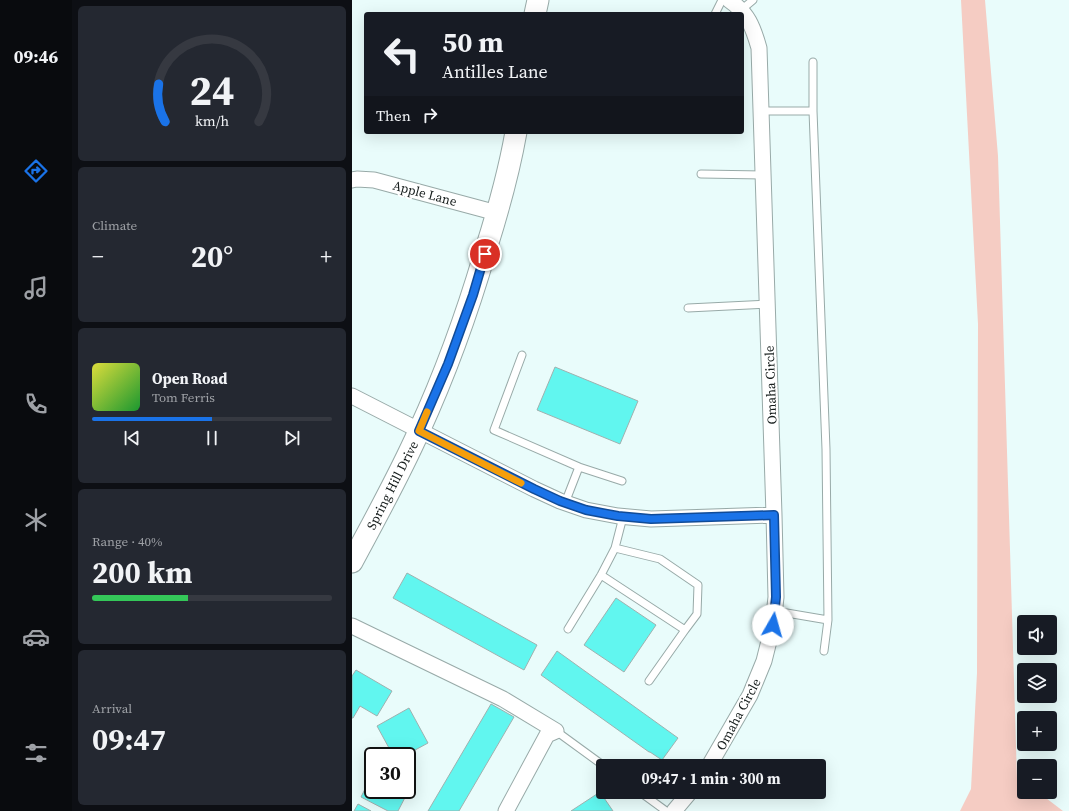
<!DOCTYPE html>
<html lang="en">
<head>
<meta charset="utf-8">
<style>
	:root { --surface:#171b24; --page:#242831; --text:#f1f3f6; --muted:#9ea1a6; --line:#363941; --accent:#1a73e8 }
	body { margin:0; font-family:"Source Serif 4",serif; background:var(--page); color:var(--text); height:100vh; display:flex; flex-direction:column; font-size:15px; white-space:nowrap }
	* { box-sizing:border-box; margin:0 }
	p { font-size:13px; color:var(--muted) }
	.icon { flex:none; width:22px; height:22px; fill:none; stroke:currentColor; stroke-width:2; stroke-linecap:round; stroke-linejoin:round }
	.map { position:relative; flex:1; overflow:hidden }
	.panel { display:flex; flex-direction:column; gap:6px; padding:6px; background:#0d0f14; width:280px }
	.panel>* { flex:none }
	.top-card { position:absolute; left:12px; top:12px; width:380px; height:122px; border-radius:4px; box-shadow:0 4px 16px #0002; background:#171b24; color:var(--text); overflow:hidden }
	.controls { position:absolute; left:665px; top:615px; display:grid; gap:8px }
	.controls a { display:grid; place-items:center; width:40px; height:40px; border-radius:4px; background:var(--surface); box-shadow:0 4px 16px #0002; font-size:20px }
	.speed { position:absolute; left:12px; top:747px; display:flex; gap:8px; font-size:20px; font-weight:700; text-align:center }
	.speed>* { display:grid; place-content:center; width:52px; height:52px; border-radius:50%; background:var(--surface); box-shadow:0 4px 16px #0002; line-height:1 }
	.speed .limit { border:2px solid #111; border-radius:6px; background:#fff; color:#111 }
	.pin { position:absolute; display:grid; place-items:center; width:34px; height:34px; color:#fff; margin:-17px; border:2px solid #fff; border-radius:50%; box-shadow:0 1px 4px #0007 }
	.me { position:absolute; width:44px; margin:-22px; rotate:7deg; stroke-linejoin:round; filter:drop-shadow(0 0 3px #0008) }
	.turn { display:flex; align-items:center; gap:14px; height:84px; padding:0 12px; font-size:18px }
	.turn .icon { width:52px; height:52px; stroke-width:2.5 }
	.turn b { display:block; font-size:28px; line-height:34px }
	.then { display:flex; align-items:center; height:38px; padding:0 12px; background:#0003; gap:8px; font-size:15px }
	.big { font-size:30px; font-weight:700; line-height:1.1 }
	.panel .card { flex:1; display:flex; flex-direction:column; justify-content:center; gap:6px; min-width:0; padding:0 14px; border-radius:6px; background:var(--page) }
	.panel .dial { align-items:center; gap:0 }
	.dial svg { height:104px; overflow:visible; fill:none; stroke:var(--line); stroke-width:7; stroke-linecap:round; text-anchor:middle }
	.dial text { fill:var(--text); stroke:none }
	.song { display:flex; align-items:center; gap:12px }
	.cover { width:48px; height:48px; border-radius:6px; background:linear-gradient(135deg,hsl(60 70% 55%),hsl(130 70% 35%)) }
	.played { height:4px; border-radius:2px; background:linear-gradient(90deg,var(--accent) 50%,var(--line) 50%) }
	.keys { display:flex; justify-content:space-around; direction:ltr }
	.heat { display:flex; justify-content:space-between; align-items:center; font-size:22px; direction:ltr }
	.charge { height:6px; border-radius:3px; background:linear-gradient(90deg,#34c759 40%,var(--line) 0) }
	.trip { position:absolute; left:244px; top:759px; width:230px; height:40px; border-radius:4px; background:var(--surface); box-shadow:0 4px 16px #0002; font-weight:700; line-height:40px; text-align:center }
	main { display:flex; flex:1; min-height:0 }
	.menu { display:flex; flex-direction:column; width:72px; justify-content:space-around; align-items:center; background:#090b0e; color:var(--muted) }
	.menu .icon { width:28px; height:28px }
	.menu .current { color:var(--accent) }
	.menu b { font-size:18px; color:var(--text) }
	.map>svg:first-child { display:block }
	.green { fill:#f5ccc3 }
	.building { fill:#61f6ef; stroke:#9fb1af }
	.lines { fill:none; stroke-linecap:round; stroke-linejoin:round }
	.lane-casing { stroke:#98aaa8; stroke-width:9 }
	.street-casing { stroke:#98aaa8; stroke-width:17 }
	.secondary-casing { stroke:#98aaa8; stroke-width:23 }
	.lane { stroke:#fff; stroke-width:7 }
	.street { stroke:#fff; stroke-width:15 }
	.secondary { stroke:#fff; stroke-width:21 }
	.route-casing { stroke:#114b97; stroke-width:10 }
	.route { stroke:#1a73e8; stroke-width:7 }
	.slow { stroke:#f59e0b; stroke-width:7 }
	.labels { text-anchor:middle; stroke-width:4; stroke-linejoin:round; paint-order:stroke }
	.street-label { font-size:13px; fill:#161d1c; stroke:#fff }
</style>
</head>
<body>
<main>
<nav class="menu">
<b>09:46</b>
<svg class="icon current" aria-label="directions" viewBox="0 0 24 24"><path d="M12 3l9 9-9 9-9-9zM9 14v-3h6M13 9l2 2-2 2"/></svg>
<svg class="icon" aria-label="music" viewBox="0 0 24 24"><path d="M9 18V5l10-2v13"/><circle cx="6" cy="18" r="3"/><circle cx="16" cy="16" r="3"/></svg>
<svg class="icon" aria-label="phone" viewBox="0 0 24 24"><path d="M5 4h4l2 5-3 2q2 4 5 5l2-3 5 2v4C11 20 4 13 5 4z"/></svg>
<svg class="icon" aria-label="climate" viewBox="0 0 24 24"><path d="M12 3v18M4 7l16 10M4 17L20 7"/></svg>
<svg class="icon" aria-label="car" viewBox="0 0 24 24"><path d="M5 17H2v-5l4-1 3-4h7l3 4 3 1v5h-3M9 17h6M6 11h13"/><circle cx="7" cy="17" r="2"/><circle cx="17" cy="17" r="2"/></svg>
<svg class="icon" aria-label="filters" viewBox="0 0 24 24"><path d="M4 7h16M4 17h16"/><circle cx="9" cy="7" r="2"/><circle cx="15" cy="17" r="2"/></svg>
</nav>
<section class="panel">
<div class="card dial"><svg viewBox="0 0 100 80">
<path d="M14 69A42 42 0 1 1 86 69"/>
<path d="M14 69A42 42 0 0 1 9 40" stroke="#1a73e8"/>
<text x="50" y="56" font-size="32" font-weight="700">24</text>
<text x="50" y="72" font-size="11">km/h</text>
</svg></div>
<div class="card"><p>Climate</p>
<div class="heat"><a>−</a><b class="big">20°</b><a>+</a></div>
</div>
<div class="card">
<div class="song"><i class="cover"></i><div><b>Open Road</b><p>Tom Ferris</p></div></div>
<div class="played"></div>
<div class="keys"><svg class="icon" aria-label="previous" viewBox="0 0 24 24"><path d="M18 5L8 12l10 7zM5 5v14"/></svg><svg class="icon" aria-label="pause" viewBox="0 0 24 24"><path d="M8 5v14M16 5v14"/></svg><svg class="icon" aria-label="next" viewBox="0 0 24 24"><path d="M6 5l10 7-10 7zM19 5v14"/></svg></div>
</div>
<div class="card"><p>Range · 40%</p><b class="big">200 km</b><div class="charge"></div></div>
<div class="card"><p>Arrival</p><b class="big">09:47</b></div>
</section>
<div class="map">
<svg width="717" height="811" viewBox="0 0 717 811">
	<rect width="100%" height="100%" fill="#e9fcfb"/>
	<path class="green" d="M609 0H633L646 156 665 779 672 783V792H686L711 811H608L619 789 625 673 626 324Z"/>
	<path class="building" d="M203 367 286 401 268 444 185 410Z
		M55 573 185 645 172 670 41 598Z
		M264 598 304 625 272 672 232 645Z
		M205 651 326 738 310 760 298 752H297L189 675Z
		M4 670 40 691 25 716 8 706 1 718H0V676Z
		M139 704 162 717 107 811H76Z
		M57 708 76 743 52 756H40L36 749 37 748 25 726Z
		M17 781 21 783V790H55V784L59 786 46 811H36L9 797Z
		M248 792 261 811H219Z
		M6 804 19 811H2Z"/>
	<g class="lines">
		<defs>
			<path id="lane" d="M389 10 401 0
				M363 14 370 0
				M461 62V111
				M409 111H461L474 449 476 620 423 611
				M349 174 411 175
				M336 308 415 304
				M170 355 142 430 227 467
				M213 503 227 467 270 481
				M249 575 333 630 345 614 346 585 308 559 263 548
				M216 629 249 575 263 548 271 517
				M472 651 476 620
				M297 681 333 630
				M204 731 252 766
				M288 792 314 811"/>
			<path id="street" d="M0 180 5 179 22 180 145 213
				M0 396 182 489 208 501 234 510 266 516 299 519 422 515
				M0 626 151 699 204 731
				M357 766 398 695 412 661 421 625 424 597 422 515 407 48C401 27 396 13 377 0
				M154 811 195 735 204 731
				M322 811 338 792"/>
			<path id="secondary" d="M183 14 186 0
				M0 562C23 519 47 476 67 431 94 372 116 311 134 249 146 211 157 172 164 132"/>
		</defs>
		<use href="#lane" class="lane-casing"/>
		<use href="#street" class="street-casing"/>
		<use href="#secondary" class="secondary-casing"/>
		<use href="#lane" class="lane"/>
		<use href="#street" class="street"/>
		<use href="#secondary" class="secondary"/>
	</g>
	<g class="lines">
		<defs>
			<path id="route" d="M133 254 121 295 96 364 67 431 182 489 208 501 234 510 266 516 299 519 422 515 424 597 421 625"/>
		</defs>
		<use href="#route" class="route-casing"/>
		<use href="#route" class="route"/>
		<path class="slow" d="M75 412 67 431 169 483"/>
	</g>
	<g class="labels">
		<g class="street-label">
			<text transform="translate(73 193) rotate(15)" y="5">Apple Lane</text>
			<text transform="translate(418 385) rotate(-92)" y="5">Omaha Circle</text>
			<text transform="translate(40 485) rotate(-63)" y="5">Spring Hill Drive</text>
			<text transform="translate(386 714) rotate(-62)" y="5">Omaha Circle</text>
		</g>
	</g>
</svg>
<div class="controls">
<a><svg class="icon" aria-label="sound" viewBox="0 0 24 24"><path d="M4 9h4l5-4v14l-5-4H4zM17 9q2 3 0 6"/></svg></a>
<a><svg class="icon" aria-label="layers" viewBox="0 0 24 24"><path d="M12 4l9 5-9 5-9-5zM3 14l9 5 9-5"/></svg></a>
<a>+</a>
<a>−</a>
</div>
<div class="speed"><div class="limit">30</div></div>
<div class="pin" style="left:133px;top:254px;background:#d93025"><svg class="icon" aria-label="arrive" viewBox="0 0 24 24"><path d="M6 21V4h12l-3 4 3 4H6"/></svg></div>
<svg class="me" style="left:421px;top:625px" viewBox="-20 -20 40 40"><circle r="19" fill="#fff"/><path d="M0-13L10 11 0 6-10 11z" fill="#1a73e8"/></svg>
<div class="trip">09:47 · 1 min · 300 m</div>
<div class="top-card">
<div class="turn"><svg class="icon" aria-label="left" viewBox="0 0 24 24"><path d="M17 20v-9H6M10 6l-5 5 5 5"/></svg><div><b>50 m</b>Antilles Lane</div></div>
<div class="then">Then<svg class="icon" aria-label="right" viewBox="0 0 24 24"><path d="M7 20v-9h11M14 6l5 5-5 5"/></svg></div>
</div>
</div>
</main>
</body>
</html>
